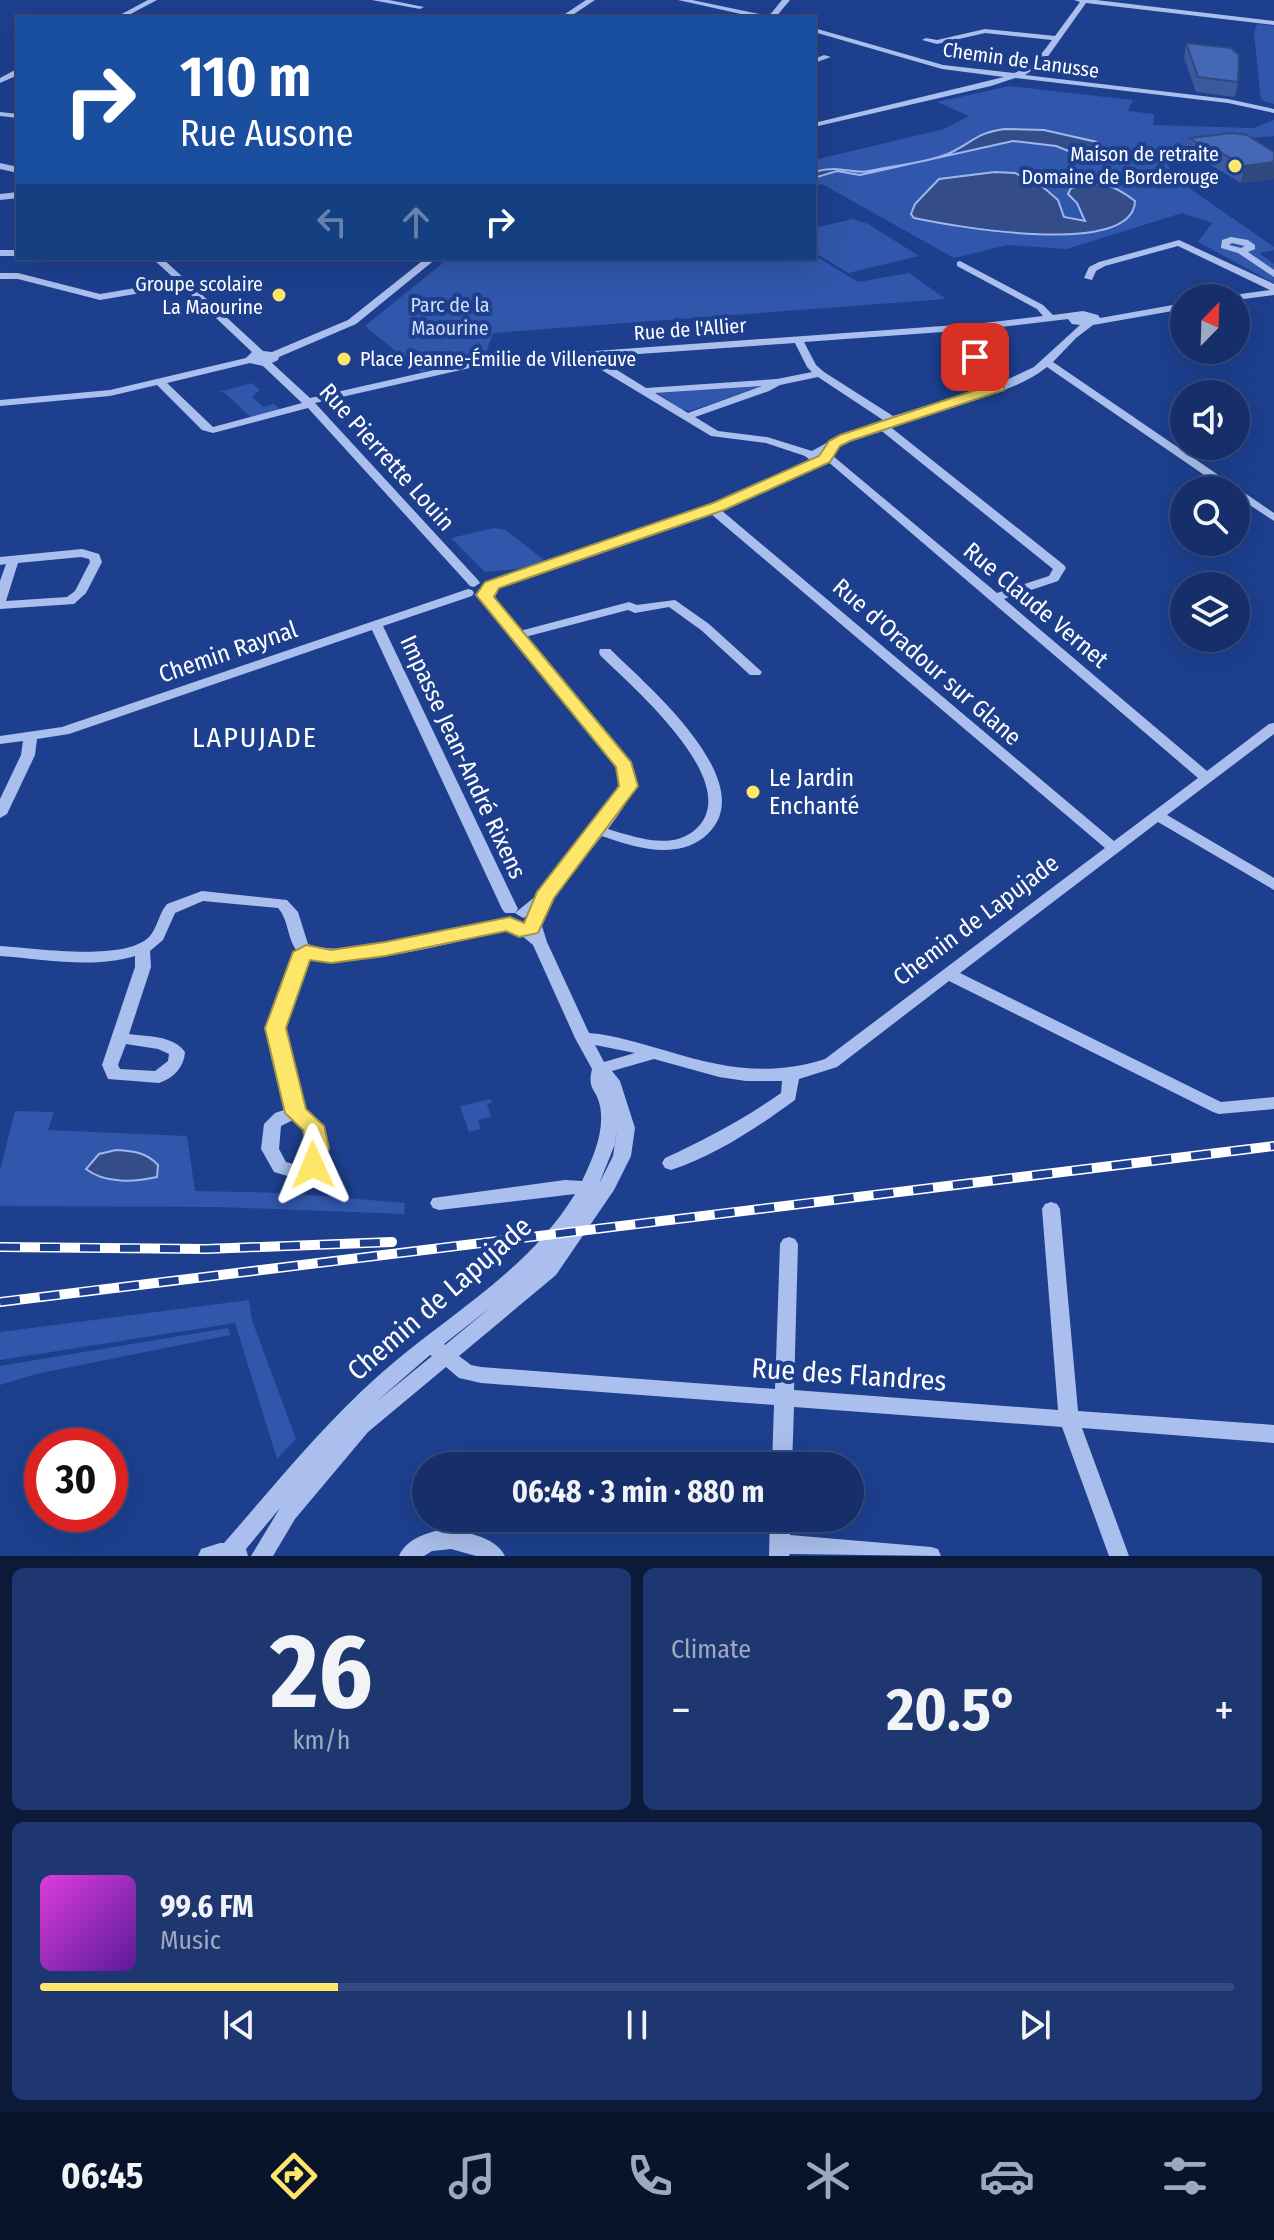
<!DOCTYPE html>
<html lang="en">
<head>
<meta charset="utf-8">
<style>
	:root { --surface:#162f6a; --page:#1f3770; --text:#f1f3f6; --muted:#9ea9c1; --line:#354a7e; --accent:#fde669 }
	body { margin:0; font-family:"Fira Sans Condensed",sans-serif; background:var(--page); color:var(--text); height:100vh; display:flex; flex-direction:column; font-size:30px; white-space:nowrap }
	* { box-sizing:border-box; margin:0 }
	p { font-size:26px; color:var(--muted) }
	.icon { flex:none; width:44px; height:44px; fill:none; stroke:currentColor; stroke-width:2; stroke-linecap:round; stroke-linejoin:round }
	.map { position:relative; height:1556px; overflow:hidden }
	.details { display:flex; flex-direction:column; gap:12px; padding:12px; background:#0c1a3a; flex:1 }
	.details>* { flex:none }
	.guide { position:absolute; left:16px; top:16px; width:800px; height:244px; border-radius:0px; box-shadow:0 8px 32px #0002,0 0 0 2px var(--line); background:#1a4fa0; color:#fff; overflow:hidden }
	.needle { width:52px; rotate:23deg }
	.fabs { position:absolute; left:1170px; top:284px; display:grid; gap:16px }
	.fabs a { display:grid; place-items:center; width:80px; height:80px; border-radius:50%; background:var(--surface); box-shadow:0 8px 32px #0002,0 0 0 2px var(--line); font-size:40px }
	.speed { position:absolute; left:24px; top:1428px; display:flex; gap:16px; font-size:40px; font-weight:700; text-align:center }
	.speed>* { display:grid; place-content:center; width:104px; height:104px; border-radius:50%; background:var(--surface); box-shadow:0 8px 32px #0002,0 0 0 2px var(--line); line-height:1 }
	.speed .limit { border:12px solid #d22; background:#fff; color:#111 }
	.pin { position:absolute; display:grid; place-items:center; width:68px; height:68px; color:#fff; margin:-34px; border-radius:16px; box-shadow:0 4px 12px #0006 }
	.me { position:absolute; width:88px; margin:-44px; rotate:359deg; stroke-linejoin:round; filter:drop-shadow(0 0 6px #0008) }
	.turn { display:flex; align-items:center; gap:28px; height:168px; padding:0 32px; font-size:36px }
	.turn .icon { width:104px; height:104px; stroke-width:2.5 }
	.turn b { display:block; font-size:56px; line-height:68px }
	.lanes { display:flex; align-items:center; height:76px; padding:0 32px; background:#0003; justify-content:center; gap:40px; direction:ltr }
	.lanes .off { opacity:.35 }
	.big { font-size:60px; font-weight:700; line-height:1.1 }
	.details .widget { flex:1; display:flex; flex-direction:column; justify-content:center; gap:12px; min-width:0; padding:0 28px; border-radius:12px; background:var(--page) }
	.details .dial { align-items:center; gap:0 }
	.dial b { font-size:104px; line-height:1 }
	.song { display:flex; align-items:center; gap:24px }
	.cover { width:96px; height:96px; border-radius:12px; background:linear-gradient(135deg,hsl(300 70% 55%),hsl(270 70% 35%)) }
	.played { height:8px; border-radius:4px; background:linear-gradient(90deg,var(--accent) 25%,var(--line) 25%) }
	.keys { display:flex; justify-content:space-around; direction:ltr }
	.heat { display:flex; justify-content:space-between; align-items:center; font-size:44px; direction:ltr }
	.details .tiles { flex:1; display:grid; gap:12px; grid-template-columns:1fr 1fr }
	.widget:last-child { grid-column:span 2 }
	.trip { position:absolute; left:412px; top:1452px; width:452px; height:80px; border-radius:40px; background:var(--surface); box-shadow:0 8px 32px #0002,0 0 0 2px var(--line); font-weight:700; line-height:80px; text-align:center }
	.tabs { display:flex; height:128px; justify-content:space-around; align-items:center; background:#09132a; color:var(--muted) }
	.tabs .icon { width:56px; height:56px }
	.tabs .on { color:var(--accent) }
	.tabs b { font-size:36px; color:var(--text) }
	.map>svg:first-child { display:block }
	.green { fill:#3057ab }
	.water { fill:#344c87; stroke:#9eb8ef; stroke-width:2 }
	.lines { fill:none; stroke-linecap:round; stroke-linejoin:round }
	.minor { fill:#aabfed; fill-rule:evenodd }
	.rail-casing { stroke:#fff; stroke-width:10 }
	.rail { stroke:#1d3f8e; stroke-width:7; stroke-dasharray:20; stroke-linecap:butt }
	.wall { fill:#3b599d }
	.shaded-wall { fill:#30497f }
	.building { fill:#4568b6; stroke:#30497f; stroke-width:2 }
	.route { fill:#fde669; stroke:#a49644; stroke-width:2 }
	.poi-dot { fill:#fde669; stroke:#1d3f8e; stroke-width:3 }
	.labels { text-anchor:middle; stroke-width:8; stroke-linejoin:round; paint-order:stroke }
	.far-street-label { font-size:20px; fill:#fff; stroke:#1d3f8e }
	.far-poi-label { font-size:20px; fill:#fff; stroke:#1d3f8e; text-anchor:end }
	.far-park-label { font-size:20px; fill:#d0ddf9; stroke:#1d3f8e }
	.street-label { font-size:24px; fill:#fff; stroke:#1d3f8e }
	.poi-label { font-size:24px; fill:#fff; stroke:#1d3f8e; text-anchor:start }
	.quarter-label { font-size:28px; letter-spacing:2px; fill:#fff; stroke:#1d3f8e }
	.near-street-label { font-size:28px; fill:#fff; stroke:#1d3f8e }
</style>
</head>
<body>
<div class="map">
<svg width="1274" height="1556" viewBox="0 0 1274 1556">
	<rect width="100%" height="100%" fill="#1d3f8e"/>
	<path class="green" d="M1257 24 1274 26V104L1261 100 1254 34Z
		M1010 86 1133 100 1128 111 1154 114 1153 125 1253 128 1274 120V136C1247 139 1183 138 1167 161L1173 177 1274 247V250L1259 253 1274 264V283L1198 242 1212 223 1182 213 1067 249 1008 245 954 258 822 184 814 186V160L944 129 969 116 937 102Z
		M853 219 868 224 919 256 848 273 814 252V228Z
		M814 255 858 282 909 273 946 299 493 333 485 356 421 372 365 326 449 258 528 262 532 258H814Z
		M252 383 260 390 252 397 263 407 274 404 281 410 251 418 224 392H219Z
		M762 386 690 411 681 409 657 393Z
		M494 528 506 530 545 561 518 569 485 572 451 538Z
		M490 1099 492 1103 487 1104 491 1117 478 1120 481 1129 469 1132 460 1106Z
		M15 1111 54 1112 48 1130 187 1136 195 1191 285 1193 405 1203 404 1214 218 1207 0 1206V1171Z
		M249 1300 252 1320 296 1439 277 1459 235 1323 0 1360V1332Z
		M228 1328 230 1335 36 1374 0 1385V1366Z"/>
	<path class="water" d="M1005 129 1044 130 1097 142 1104 153 1096 162 1056 146 1013 141 860 175 837 171 814 178V172C841 164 852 175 869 171 892 166 934 162 954 151 976 139 978 133 1005 129Z
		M995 172 1015 173 1043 187 1058 200 1064 217 1085 221 1077 203 1068 194 1071 188C1098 179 1113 184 1135 201 1133 259 952 226 914 218L911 214 915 204 939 179Z
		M116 1150C133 1151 146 1152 158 1165L157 1177C135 1182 105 1184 86 1169L99 1154Z"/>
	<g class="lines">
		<path class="minor" d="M148 0H157L123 18H114Z
			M372 0H389L424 7 420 9Z
			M586 0H595L568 18H559Z
			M678 0H692L769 16 782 0H790L775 18H759Z
			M1074 0H1096L1274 21V25L1086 3 1044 62 1025 75 1228 99 1274 109V113L1228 103 1015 78 991 86 814 127V123L1004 77 942 69 814 32V28L943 65 1014 73C1032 67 1041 55 1052 40L985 33 937 44 922 40 926 38 937 40 985 29 1055 36 1080 2Z
			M824 55 831 57 814 63V59Z
			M15 70H18V75L0 83V78Z
			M0 112 18 114V118L0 116Z
			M0 163 18 167V173L0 169Z
			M18 192V198L0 200V194Z
			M1231 237 1248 240 1255 245V249L1248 252 1274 270V277L1238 253 1221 248 1222 240ZM1232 243 1245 246 1241 248 1229 245Z
			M1179 240 1274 284V295L1236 300V298H1228L1233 295 1270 290 1178 246 1105 266 1096 271 1092 280 1084 278 1089 267 1099 262Z
			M0 250H18V256H0Z
			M35 258H75C66 263 44 263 35 258Z
			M152 258H162L263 351 272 352 348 320 426 258H437L356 324 279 357 278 360 272 363 310 398 483 359 984 323 1043 316 1037 309 957 266V262L960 261 1043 305 1053 315 1083 311 1098 315 1100 318 1184 303V309L1093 325 1076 338 1053 362 1274 513V521L1236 496V490H1226L1047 367C1013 395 942 408 899 421L898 424 888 425 1064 565 1066 568 1058 581 1004 599 1207 771 1269 724 1274 723V734L1167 815 1274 878V890L1158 822 960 973 1221 1102 1274 1097V1109L1219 1114 1213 1112 949 981 837 1067 799 1079 795 1100C758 1127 715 1156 671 1170L665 1168 662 1163 665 1158C705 1140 744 1119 781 1093L782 1081H746L719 1077 654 1059 612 1071 620 1081 635 1128 631 1156 614 1190 556 1275 459 1356 471 1365 481 1367 775 1389 780 1244 783 1239 789 1237 795 1239 798 1244 794 1390 1058 1410 1042 1209 1045 1204 1051 1202 1057 1204 1060 1209 1078 1411 1274 1425V1443L1082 1428 1129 1556H1109L1062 1427 794 1407 792 1466H772L774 1405 481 1383 459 1378 446 1367 368 1432 295 1519 273 1556H251L280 1508 246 1549 248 1556H198L201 1549 220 1543H224C274 1486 321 1427 378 1376 445 1316 527 1273 575 1194L439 1210 433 1208 430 1203 433 1198 565 1180 582 1181C593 1158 605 1131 600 1106 596 1087 587 1091 592 1069L575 1038 533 945 515 930 518 926H526L530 914 523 918 515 913 542 891 589 833 611 802 622 777 618 767 480 598 478 595 480 592H488L520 631 629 602 637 605 675 600 709 624 762 672 760 675H750L701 630 669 607 635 613 628 610 525 637 632 766C640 788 621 811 608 829 635 837 672 851 696 829 746 783 630 685 600 655L599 652 600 649H610C644 683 769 787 703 838 674 860 633 847 602 836L551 899 542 926 547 942 589 1033C616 1035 641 1044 667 1051 723 1068 768 1077 825 1059L1105 848 711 514 495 589H487L485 586 487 583C596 546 708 514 810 460L805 456 766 443 711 436 590 363 586 358 483 365 315 403 478 580 480 583 474 587 470 586 308 408 213 433 202 430 157 385 110 396 0 406V400L110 390 246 358 252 352 182 286 100 300 18 279H0V273H18L100 294 177 281ZM1068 319 1072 324 1080 325 1034 367 1000 383 973 366 981 362 976 353 963 350 942 357V361L963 369 991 386 893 416 824 372 816 365 804 342 984 329ZM795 343 807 367 812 372 777 379 646 388 596 357ZM964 356 970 360 963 363 955 359ZM250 363 263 366 302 403 213 427 167 383ZM818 377 883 420 837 437 812 451 767 437 718 431 695 417 769 391 780 385ZM762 386 688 413 655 393ZM878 428 1053 569 1049 576 997 593 827 451ZM826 460 1198 778 1114 841 721 510 767 491ZM595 1045 635 1053 604 1062ZM617 1129 613 1156 599 1184 615 1144ZM491 1307 445 1345 444 1344ZM430 1355 432 1356 376 1402Z
			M82 549 99 554 102 562 86 593 74 604 0 609V581L6 564 0 565V557ZM81 557 89 559 90 562 75 591 67 597 6 601 18 563Z
			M468 589 472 590 474 593 472 596 383 626 518 909 515 913H505L502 909 372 630 69 734 37 739 35 755 7 814 0 818V799L21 755 23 741 0 744V736L62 727Z
			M202 891 287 900 298 912 308 944C351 961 463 929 510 919L518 924 510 929C458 941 361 969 311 957L304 965 283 1028 304 1110 322 1126 327 1148 319 1170 298 1179 274 1172 261 1149 264 1124 275 1113 287 1109 267 1028 289 963 298 952C287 940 289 920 278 908L203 901 175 913 163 940 150 951 151 967 129 1034C148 1037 173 1035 185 1052 184 1067 174 1078 159 1083L108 1079 102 1065 135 967V956C92 969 44 959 0 956V946C34 948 124 962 149 937 157 929 159 913 167 904ZM126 1044 158 1049 169 1054 168 1061 155 1071 120 1069 118 1065ZM293 1120C309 1132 311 1142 305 1161L297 1165 286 1162 279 1149 281 1126Z
			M770 1518H790V1535L931 1547 938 1549 941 1556 790 1554 789 1556H769Z
			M440 1530C460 1530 496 1536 505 1556H476L451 1549 432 1551 424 1556H399C406 1540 423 1534 440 1530Z"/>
		<defs>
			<path id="rail" d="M0 1247 206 1249 392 1242
				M0 1302 1274 1146"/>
		</defs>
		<use href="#rail" class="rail-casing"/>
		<use href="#rail" class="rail"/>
	</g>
	<path class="wall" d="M1186 43 1238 82 1235 97 1196 92 1184 58Z
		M1190 138 1274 152V179L1241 183 1211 165H1204L1188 154Z"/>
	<path class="shaded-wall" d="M1213 148 1211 165H1204L1206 149Z
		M1274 162V179L1241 183 1244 166Z"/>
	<path class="building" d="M1186 43 1231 48 1239 55 1238 82 1198 77Z
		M1231 133 1247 135 1274 152V162L1244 166 1213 148 1206 149 1190 138Z"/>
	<path class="route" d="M971 355H980L983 362 974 368 1004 384V390L850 441 840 446 830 462 724 510 499 588 494 597 631 762 638 786 554 898 538 933 519 937 506 931 385 956 331 963 310 960 286 1028 306 1109 324 1126 329 1148 321 1171H305L302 1165 307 1148 303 1130 285 1113 265 1028 293 952 306 945 331 950 385 942 510 917 524 923 537 892 619 786 616 767 476 595 485 582 713 503 819 456 829 441 840 435 988 386 965 374 959 366 969 360Z"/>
	<g class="poi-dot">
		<circle cx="1235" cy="166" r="8"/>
		<circle cx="279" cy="295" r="8"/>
		<circle cx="344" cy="359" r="8"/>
		<circle cx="753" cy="792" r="8"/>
	</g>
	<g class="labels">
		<g class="far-street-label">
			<text transform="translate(1021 60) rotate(8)" y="7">Chemin de Lanusse</text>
			<text transform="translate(690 329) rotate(-4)" y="7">Rue de l'Allier</text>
		</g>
		<g class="far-poi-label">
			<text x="1219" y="161">Maison de retraite<tspan x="1219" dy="23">Domaine de Borderouge</tspan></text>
			<text x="263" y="291">Groupe scolaire<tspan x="263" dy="23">La Maourine</tspan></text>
			<text x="360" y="366" text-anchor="start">Place Jeanne-Émilie de Villeneuve</text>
		</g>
		<g class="far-park-label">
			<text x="450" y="312">Parc de la<tspan x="450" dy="23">Maourine</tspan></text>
		</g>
		<g class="street-label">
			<text transform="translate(387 457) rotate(48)" y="8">Rue Pierrette Louin</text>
			<text transform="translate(1036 605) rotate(40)" y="8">Rue Claude Vernet</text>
			<text transform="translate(228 652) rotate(-19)" y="8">Chemin Raynal</text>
			<text transform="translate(927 662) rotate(41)" y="8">Rue d'Oradour sur Glane</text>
			<text transform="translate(463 757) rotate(65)" y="8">Impasse Jean-André Rixens</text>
			<text transform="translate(976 920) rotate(-37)" y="8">Chemin de Lapujade</text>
		</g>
		<g class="poi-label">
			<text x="769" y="786">Le Jardin<tspan x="769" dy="28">Enchanté</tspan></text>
		</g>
		<g class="quarter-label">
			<text x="255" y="747">LAPUJADE</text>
		</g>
		<g class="near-street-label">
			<text transform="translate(439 1298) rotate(-41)" y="10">Chemin de Lapujade</text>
			<text transform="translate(849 1374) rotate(4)" y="10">Rue des Flandres</text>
		</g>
	</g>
</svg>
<div class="fabs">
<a><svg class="needle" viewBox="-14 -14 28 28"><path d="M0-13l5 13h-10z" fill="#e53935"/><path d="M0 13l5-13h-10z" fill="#9ea9c1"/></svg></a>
<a><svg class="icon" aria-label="sound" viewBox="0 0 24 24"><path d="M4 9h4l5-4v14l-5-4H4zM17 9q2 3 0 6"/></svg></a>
<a><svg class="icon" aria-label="search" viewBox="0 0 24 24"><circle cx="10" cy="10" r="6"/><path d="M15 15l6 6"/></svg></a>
<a><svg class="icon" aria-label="layers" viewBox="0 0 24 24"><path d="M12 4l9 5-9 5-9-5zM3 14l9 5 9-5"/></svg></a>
</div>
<div class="speed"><div class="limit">30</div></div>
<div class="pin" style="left:975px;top:357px;background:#d93025"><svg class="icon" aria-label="arrive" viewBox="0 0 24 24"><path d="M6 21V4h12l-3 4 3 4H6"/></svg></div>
<svg class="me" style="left:313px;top:1165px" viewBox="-20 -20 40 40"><path d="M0-17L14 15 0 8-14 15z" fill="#fde669" stroke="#fff" stroke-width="4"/></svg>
<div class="trip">06:48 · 3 min · 880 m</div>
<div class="guide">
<div class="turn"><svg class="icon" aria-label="right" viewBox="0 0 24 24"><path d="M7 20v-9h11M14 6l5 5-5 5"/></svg><div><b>110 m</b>Rue Ausone</div></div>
<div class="lanes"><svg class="icon off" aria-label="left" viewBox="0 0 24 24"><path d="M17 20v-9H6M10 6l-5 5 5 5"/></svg><svg class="icon off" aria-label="ahead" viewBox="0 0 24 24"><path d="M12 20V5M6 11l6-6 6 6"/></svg><svg class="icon" aria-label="right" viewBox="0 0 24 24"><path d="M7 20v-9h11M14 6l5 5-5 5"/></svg></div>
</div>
</div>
<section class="details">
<div class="tiles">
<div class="widget dial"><b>26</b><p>km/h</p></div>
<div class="widget"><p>Climate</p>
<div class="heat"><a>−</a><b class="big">20.5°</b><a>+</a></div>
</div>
<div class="widget">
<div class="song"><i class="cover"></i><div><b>99.6 FM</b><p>Music</p></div></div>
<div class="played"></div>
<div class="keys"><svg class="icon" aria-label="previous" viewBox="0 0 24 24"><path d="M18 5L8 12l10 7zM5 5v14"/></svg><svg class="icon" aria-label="pause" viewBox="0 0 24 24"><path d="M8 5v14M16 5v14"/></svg><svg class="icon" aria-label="next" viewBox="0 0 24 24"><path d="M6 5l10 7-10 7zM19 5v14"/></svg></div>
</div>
</div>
</section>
<nav class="tabs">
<b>06:45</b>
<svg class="icon on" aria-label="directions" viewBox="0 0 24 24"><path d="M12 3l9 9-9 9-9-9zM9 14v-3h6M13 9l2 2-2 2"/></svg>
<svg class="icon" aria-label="music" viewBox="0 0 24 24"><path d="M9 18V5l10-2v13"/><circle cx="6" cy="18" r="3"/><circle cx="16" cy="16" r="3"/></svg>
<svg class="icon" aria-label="phone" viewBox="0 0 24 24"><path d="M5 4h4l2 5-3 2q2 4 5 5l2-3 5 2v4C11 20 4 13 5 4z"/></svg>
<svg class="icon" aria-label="climate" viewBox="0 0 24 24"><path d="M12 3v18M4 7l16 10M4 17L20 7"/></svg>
<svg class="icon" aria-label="car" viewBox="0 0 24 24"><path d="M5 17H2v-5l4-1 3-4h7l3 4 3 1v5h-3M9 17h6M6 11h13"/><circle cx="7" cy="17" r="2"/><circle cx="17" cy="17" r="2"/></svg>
<svg class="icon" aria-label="filters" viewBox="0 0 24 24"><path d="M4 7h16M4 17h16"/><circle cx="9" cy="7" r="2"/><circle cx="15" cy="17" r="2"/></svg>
</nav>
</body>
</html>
